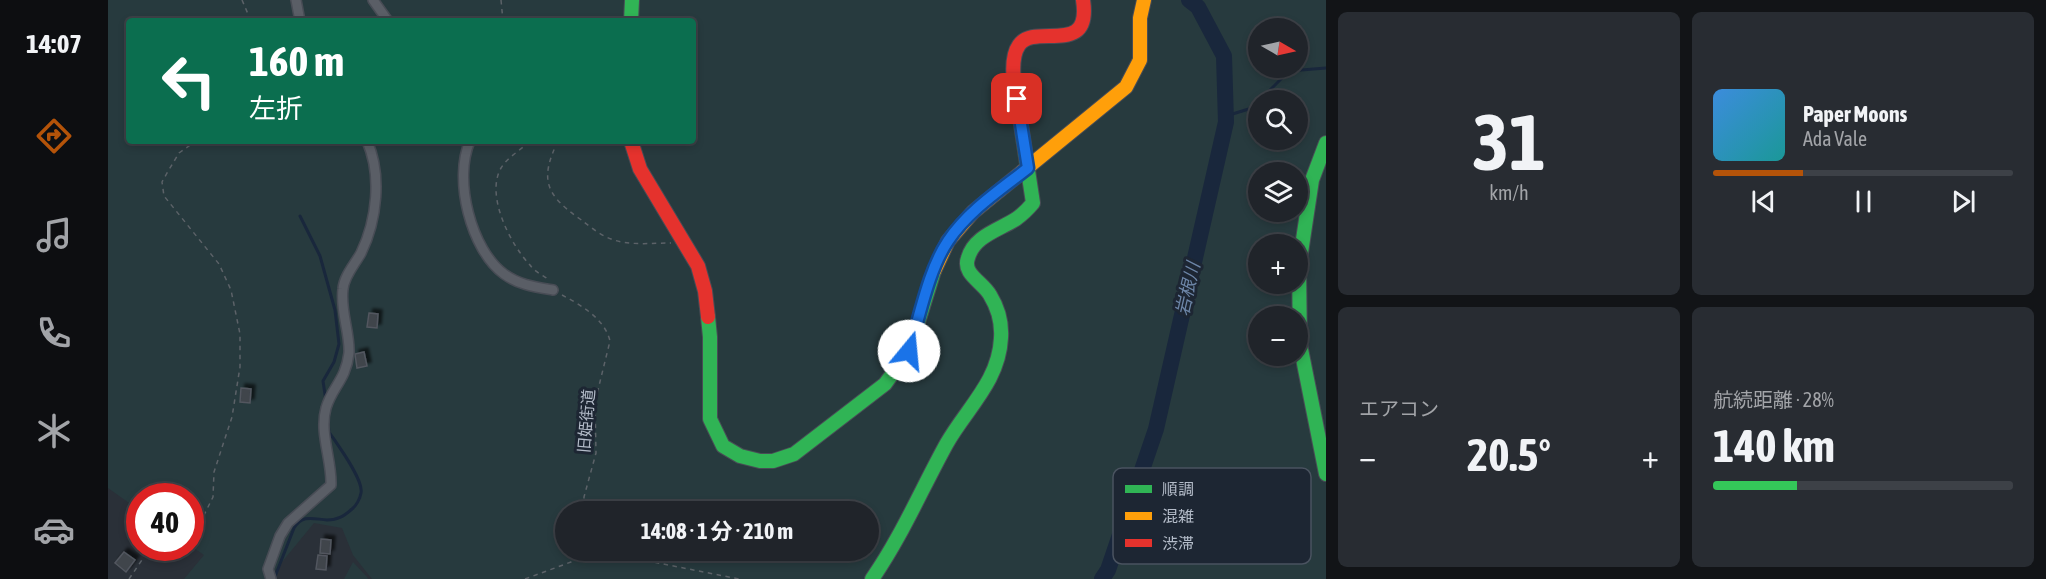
<!DOCTYPE html>
<html lang="ja">
<head>
<meta charset="utf-8">
<style>
	:root { --surface:#20242a; --page:#282c32; --text:#f1f3f6; --muted:#a2a4a8; --line:#3d4147; --accent:#b45309 }
	body { margin:0; font-family:"Asap Condensed","Noto Sans JP",sans-serif; background:var(--page); color:var(--text); height:100vh; display:flex; flex-direction:column; font-size:22px; white-space:nowrap }
	* { box-sizing:border-box; margin:0 }
	p { font-size:20px; color:var(--muted) }
	.icon { flex:none; width:33px; height:33px; fill:none; stroke:currentColor; stroke-width:2; stroke-linecap:round; stroke-linejoin:round }
	.map { position:relative; flex:1; overflow:hidden }
	.panel { display:flex; flex-direction:column; gap:12px; padding:12px; background:#121417; width:720px }
	.panel>* { flex:none }
	.guide { position:absolute; left:18px; top:18px; width:570px; height:126px; border-radius:6px; box-shadow:0 3px 9px #0003,0 0 0 2px var(--line); background:#0b6e4f; color:#fff; overflow:hidden }
	.needle { width:39px; rotate:99deg }
	.tools { position:absolute; left:1140px; top:18px; display:grid; gap:12px }
	.tools a { display:grid; place-items:center; width:60px; height:60px; border-radius:50%; background:var(--surface); box-shadow:0 3px 9px #0003,0 0 0 2px var(--line); font-size:30px }
	.speed { position:absolute; left:18px; top:483px; display:flex; gap:12px; font-size:30px; font-weight:700; text-align:center }
	.speed>* { display:grid; place-content:center; width:78px; height:78px; border-radius:50%; background:var(--surface); box-shadow:0 3px 9px #0003,0 0 0 2px var(--line); line-height:1 }
	.speed .limit { border:9px solid #d22; background:#fff; color:#111 }
	.pin { position:absolute; display:grid; place-items:center; width:51px; height:51px; color:#fff; margin:-26px; border-radius:12px; box-shadow:0 3px 9px #0006 }
	.me { position:absolute; width:66px; margin:-33px; rotate:17deg; stroke-linejoin:round; filter:drop-shadow(0 0 4px #0008) }
	.turn { display:flex; align-items:center; gap:21px; height:126px; padding:0 24px; font-size:27px }
	.turn .icon { width:78px; height:78px; stroke-width:2.5 }
	.turn b { display:block; font-size:42px; line-height:51px }
	.big { font-size:45px; font-weight:700; line-height:1.1 }
	.panel .widget { flex:1; display:flex; flex-direction:column; justify-content:center; gap:9px; min-width:0; padding:0 21px; border-radius:9px; background:var(--page) }
	.panel .dial { align-items:center; gap:0 }
	.dial b { font-size:78px; line-height:1 }
	.song { display:flex; align-items:center; gap:18px }
	.cover { width:72px; height:72px; border-radius:9px; background:linear-gradient(135deg,hsl(210 70% 55%),hsl(180 70% 35%)) }
	.played { height:6px; border-radius:3px; background:linear-gradient(90deg,var(--accent) 30%,var(--line) 30%) }
	.keys { display:flex; justify-content:space-around; direction:ltr }
	.heat { display:flex; justify-content:space-between; align-items:center; font-size:33px; direction:ltr }
	.charge { height:9px; border-radius:4px; background:linear-gradient(90deg,#34c759 28%,var(--line) 0) }
	.panel .tiles { flex:1; display:grid; gap:12px; grid-template-columns:repeat(2,1fr) }
	.trip { position:absolute; left:447px; top:501px; width:324px; height:60px; border-radius:30px; background:var(--surface); box-shadow:0 3px 9px #0003,0 0 0 2px var(--line); font-weight:700; line-height:60px; text-align:center }
	main { display:flex; flex:1; min-height:0 }
	.tabs { display:flex; flex-direction:column; width:108px; justify-content:space-around; align-items:center; background:#0d0e11; color:var(--muted) }
	.tabs .icon { width:42px; height:42px }
	.tabs .selected { color:var(--accent) }
	.tabs b { font-size:27px; color:var(--text) }
	.map>svg:first-child { display:block }
	.green { fill:#273a3e; fill-rule:evenodd }
	.lines { fill:none; stroke-linecap:round; stroke-linejoin:round }
	.stream { stroke:#19273c; stroke-width:3 }
	.river { stroke:#19273c; stroke-width:16 }
	.building { fill:#3f444c; stroke:#52575f; stroke-width:1.5; filter:url(#shadow) }
	.street-casing { stroke:#484c55; stroke-width:12 }
	.fast-casing { stroke:#484c55; stroke-width:16 }
	.slow-casing { stroke:#484c55; stroke-width:16 }
	.jam-casing { stroke:#484c55; stroke-width:16 }
	.path { stroke:#5c6268; stroke-width:1.5; stroke-dasharray:4.5 4.5; stroke-linecap:butt }
	.street { stroke:#5a5e66; stroke-width:9 }
	.fast { stroke:#30b455; stroke-width:14 }
	.slow { stroke:#ff9f0a; stroke-width:14 }
	.jam { stroke:#e5322d; stroke-width:14 }
	.route-casing { stroke:#114b97; stroke-width:15 }
	.route { stroke:#1a73e8; stroke-width:10 }
	.labels { text-anchor:middle; stroke-width:6; stroke-linejoin:round; paint-order:stroke }
	.street-label { font-size:16px; fill:#b4bcc9; stroke:#1d2633 }
	.water-label { font-size:18px; font-style:italic; fill:#6d86a8; stroke:#1d2633 }
	.key { fill:#1d2633; stroke:#4a5360; stroke-width:1.5 }
	.key-label { font-size:16px; fill:#b4bcc9 }
</style>
</head>
<body>
<main>
<nav class="tabs">
<b>14:07</b>
<svg class="icon selected" aria-label="directions" viewBox="0 0 24 24"><path d="M12 3l9 9-9 9-9-9zM9 14v-3h6M13 9l2 2-2 2"/></svg>
<svg class="icon" aria-label="music" viewBox="0 0 24 24"><path d="M9 18V5l10-2v13"/><circle cx="6" cy="18" r="3"/><circle cx="16" cy="16" r="3"/></svg>
<svg class="icon" aria-label="phone" viewBox="0 0 24 24"><path d="M5 4h4l2 5-3 2q2 4 5 5l2-3 5 2v4C11 20 4 13 5 4z"/></svg>
<svg class="icon" aria-label="climate" viewBox="0 0 24 24"><path d="M12 3v18M4 7l16 10M4 17L20 7"/></svg>
<svg class="icon" aria-label="car" viewBox="0 0 24 24"><path d="M5 17H2v-5l4-1 3-4h7l3 4 3 1v5h-3M9 17h6M6 11h13"/><circle cx="7" cy="17" r="2"/><circle cx="17" cy="17" r="2"/></svg>
</nav>
<div class="map">
<svg width="1218" height="579" viewBox="0 0 1218 579">
	<defs>
		<filter id="shadow"><feDropShadow dx="4" dy="-4" stdDeviation="1.5" flood-color="#0009"/></filter>
	</defs>
	<rect width="100%" height="100%" fill="#2a3038"/>
	<path class="green" d="M0 0H1218V579H264L245 555 234 528 206 523 160 579H76L96 555 83 546 82 496H32L31 510 0 488ZM21 21H585V141H21ZM1150 28H1190V68H1150ZM1150 100H1190V140H1150ZM1150 172H1190V212H1150ZM1150 244H1190V284H1150ZM1150 316H1190V356H1150ZM458 512H760V550H458Z
		M245 562 259 577 260 579H236Z"/>
	<g class="lines">
		<path class="stream" d="M1152 100 1181 71 1218 68
			M1118 116 1144 108 1150 102
			M192 216 212 256 227 310 231 344 226 362 215 381 218 401
			M166 579 186 528C195 514 205 519 219 520 230 520 236 516 244 509 248 506 252 499 253 493 256 480 229 444 221 432L220 423"/>
		<path class="river" d="M994 579 1000 570 1048 429 1118 122 1116 56 1090 7 1081 0"/>
	</g>
	<path class="building" d="M261 313 270 314 269 328 259 327Z
		M256 352 259 366 249 368 247 354Z
		M133 388 143 389 142 403 132 402Z
		M213 539 223 540 222 554 212 553Z
		M16 552 27 560 18 572 7 563Z
		M210 555 219 556 218 570 208 569Z"/>
	<g class="lines">
		<defs>
			<path id="street" d="M188 0 192 21
				M265 0 280 21
				M362 141C345 179 363 250 396 274 411 285 427 287 445 290
				M163 579 160 569 172 536 180 523 223 485C224 460 211 433 218 408 224 387 238 380 241 353 242 332 232 311 235 289 236 276 247 264 253 253 269 220 274 175 259 141"/>
			<path id="fast" d="M523 21 524 0
				M1218 143 1204 180 1191 266 1192 344 1218 474
				M600 317 602 337V419L615 446 632 456 652 461H665L686 454 777 384 801 351 826 271
				M764 579C794 536 814 488 839 443 859 408 891 381 893 338 894 323 890 308 882 295 875 282 854 274 860 258 866 236 891 230 908 219 915 214 920 209 925 203L912 118"/>
			<path id="slow" d="M826 271 840 241 865 212 1018 87 1032 60V18L1036 0"/>
			<path id="jam" d="M912 118C909 99 899 62 911 45 927 22 984 58 975 0
				M523 141 532 169 590 266 597 291 600 317"/>
		</defs>
		<use href="#street" class="street-casing"/>
		<use href="#fast" class="fast-casing"/>
		<use href="#slow" class="slow-casing"/>
		<use href="#jam" class="jam-casing"/>
		<path class="path" d="M134 0 143 21
			M393 0 395 21
			M420 141V143C411 151 399 158 393 168 377 196 403 245 422 265 426 271 434 275 440 279
			M450 141C431 180 438 195 472 219 481 226 492 235 503 239 521 246 545 243 563 243
			M454 295C473 305 497 319 502 341L487 402 488 453 476 497V512
			M82 527 95 517 105 497 106 472 124 417 132 367V334L123 290 111 264 56 196 54 182 59 173 71 153 88 141
			M485 550 631 579
			M21 579 38 554 45 548
			M417 579 463 562 481 550"/>
		<use href="#street" class="street"/>
		<use href="#fast" class="fast"/>
		<use href="#slow" class="slow"/>
		<use href="#jam" class="jam"/>
	</g>
	<g class="lines">
		<defs>
			<path id="route" d="M801 351C812 316 820 271 840 241 860 211 892 190 920 168L909 99"/>
		</defs>
		<use href="#route" class="route-casing"/>
		<use href="#route" class="route"/>
	</g>
	<g class="labels">
		<g class="street-label">
			<text transform="translate(478 421) rotate(-85)" y="6">旧姫街道</text>
		</g>
		<g class="water-label">
			<text transform="translate(1080 289) rotate(-77)" y="6">岩根川</text>
		</g>
	</g>
	<rect x="1005" y="468" width="198" height="96" rx="9" class="key"/>
	<rect x="1017" y="485" width="27" height="8" fill="#30b455"/>
	<rect x="1017" y="512" width="27" height="8" fill="#ff9f0a"/>
	<rect x="1017" y="539" width="27" height="8" fill="#e5322d"/>
	<g class="key-label">
		<text x="1054" y="495">順調</text>
		<text x="1054" y="522">混雑</text>
		<text x="1054" y="549">渋滞</text>
	</g>
</svg>
<div class="tools">
<a><svg class="needle" viewBox="-14 -14 28 28"><path d="M0-13l5 13h-10z" fill="#e53935"/><path d="M0 13l5-13h-10z" fill="#a2a4a8"/></svg></a>
<a><svg class="icon" aria-label="search" viewBox="0 0 24 24"><circle cx="10" cy="10" r="6"/><path d="M15 15l6 6"/></svg></a>
<a><svg class="icon" aria-label="layers" viewBox="0 0 24 24"><path d="M12 4l9 5-9 5-9-5zM3 14l9 5 9-5"/></svg></a>
<a>+</a>
<a>−</a>
</div>
<div class="speed"><div class="limit">40</div></div>
<div class="pin" style="left:909px;top:99px;background:#d93025"><svg class="icon" aria-label="arrive" viewBox="0 0 24 24"><path d="M6 21V4h12l-3 4 3 4H6"/></svg></div>
<svg class="me" style="left:801px;top:351px" viewBox="-20 -20 40 40"><circle r="19" fill="#fff"/><path d="M0-13L10 11 0 6-10 11z" fill="#1a73e8"/></svg>
<div class="trip">14:08 · 1 分 · 210 m</div>
<div class="guide">
<div class="turn"><svg class="icon" aria-label="left" viewBox="0 0 24 24"><path d="M17 20v-9H6M10 6l-5 5 5 5"/></svg><div><b>160 m</b>左折</div></div>
</div>
</div>
<section class="panel">
<div class="tiles">
<div class="widget dial"><b>31</b><p>km/h</p></div>
<div class="widget">
<div class="song"><i class="cover"></i><div><b>Paper Moons</b><p>Ada Vale</p></div></div>
<div class="played"></div>
<div class="keys"><svg class="icon" aria-label="previous" viewBox="0 0 24 24"><path d="M18 5L8 12l10 7zM5 5v14"/></svg><svg class="icon" aria-label="pause" viewBox="0 0 24 24"><path d="M8 5v14M16 5v14"/></svg><svg class="icon" aria-label="next" viewBox="0 0 24 24"><path d="M6 5l10 7-10 7zM19 5v14"/></svg></div>
</div>
<div class="widget"><p>エアコン</p>
<div class="heat"><a>−</a><b class="big">20.5°</b><a>+</a></div>
</div>
<div class="widget"><p>航続距離 · 28%</p><b class="big">140 km</b><div class="charge"></div></div>
</div>
</section>
</main>
</body>
</html>
